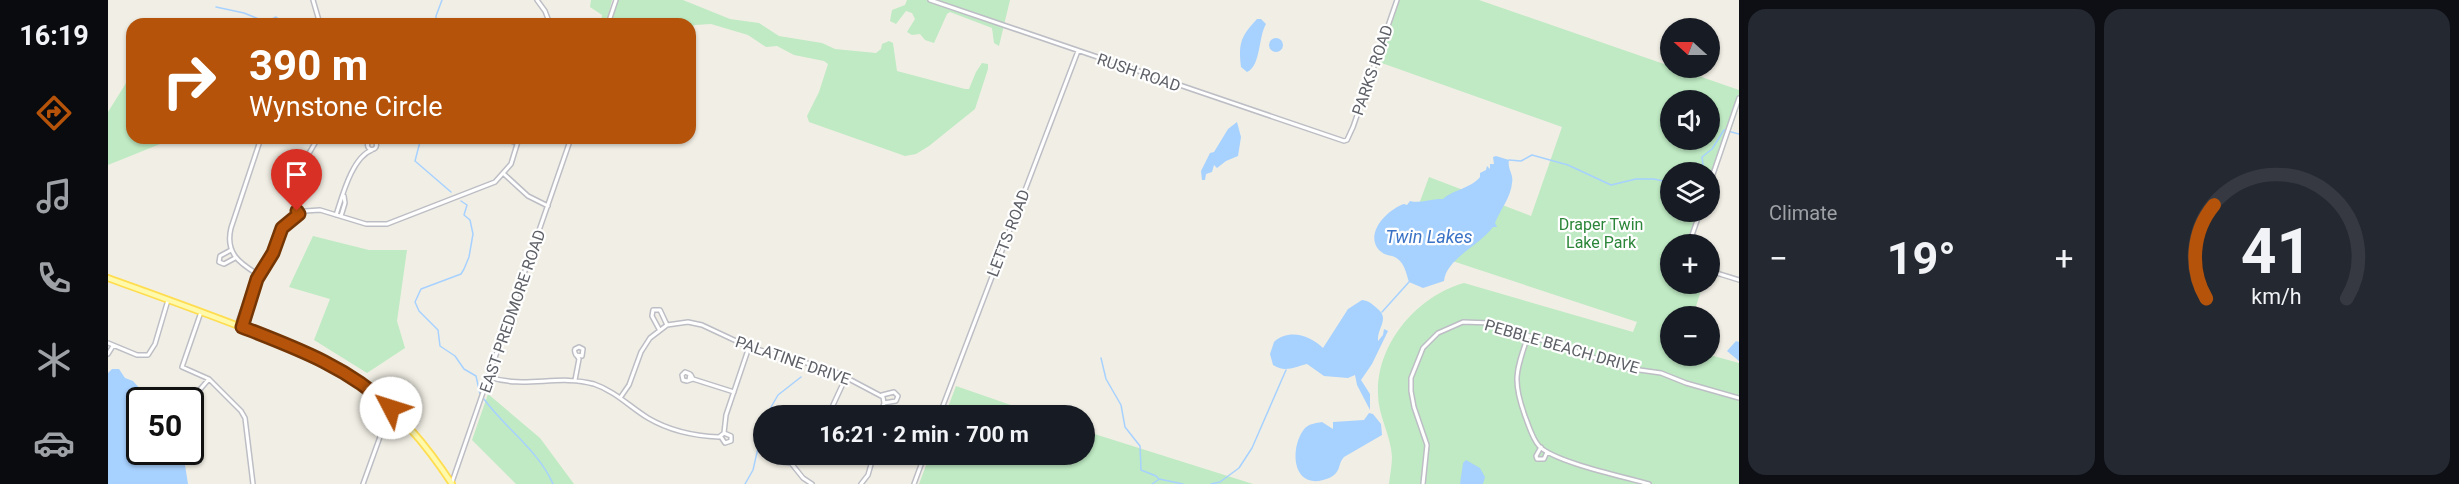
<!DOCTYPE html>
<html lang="en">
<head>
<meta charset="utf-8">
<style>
	:root { --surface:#171b24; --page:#242831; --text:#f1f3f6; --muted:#9ea1a6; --line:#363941; --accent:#b45309 }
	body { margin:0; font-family:Roboto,sans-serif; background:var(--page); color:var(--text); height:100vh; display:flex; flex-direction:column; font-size:22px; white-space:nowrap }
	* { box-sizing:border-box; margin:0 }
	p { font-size:20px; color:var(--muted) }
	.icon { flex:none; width:33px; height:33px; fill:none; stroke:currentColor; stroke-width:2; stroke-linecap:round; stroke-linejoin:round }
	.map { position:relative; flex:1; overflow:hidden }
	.side { display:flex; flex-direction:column; gap:9px; padding:9px; background:#0d0f14; width:720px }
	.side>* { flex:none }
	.top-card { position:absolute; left:18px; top:18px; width:570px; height:126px; border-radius:18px; box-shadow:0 2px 4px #0004; background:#b45309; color:#fff; overflow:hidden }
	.needle { width:39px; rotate:291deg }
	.fabs { position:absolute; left:1552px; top:18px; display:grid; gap:12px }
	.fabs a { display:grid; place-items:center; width:60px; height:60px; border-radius:50%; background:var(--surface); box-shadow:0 2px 4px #0004; font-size:30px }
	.speed { position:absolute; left:18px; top:387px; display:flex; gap:12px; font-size:30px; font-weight:700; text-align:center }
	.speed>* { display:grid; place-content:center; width:78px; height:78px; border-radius:50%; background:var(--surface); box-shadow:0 2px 4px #0004; line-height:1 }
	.speed .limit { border:3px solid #111; border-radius:9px; background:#fff; color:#111 }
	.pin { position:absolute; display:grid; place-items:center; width:51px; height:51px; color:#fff; margin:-62px -26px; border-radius:50% 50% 50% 0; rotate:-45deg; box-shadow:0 0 6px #0007 }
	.pin .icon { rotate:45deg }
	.me { position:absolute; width:66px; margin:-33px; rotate:310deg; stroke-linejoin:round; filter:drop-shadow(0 0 4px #0008) }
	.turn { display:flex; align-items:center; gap:21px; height:126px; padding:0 24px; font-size:27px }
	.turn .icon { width:78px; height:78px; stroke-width:2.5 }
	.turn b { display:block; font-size:42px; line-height:51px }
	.big { font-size:45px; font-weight:700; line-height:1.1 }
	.side .card { flex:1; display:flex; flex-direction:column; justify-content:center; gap:9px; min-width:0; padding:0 21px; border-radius:18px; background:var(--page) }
	.side .dial { align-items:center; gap:0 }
	.dial svg { height:156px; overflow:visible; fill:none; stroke:var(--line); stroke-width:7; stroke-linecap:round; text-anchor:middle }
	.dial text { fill:var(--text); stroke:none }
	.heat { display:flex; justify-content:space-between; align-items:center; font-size:33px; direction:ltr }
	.side .tiles { flex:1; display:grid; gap:9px; grid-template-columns:repeat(2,1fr) }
	.trip { position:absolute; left:645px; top:405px; width:342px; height:60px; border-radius:30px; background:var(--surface); box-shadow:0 2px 4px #0004; font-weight:700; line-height:60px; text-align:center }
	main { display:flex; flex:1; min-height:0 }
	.tab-bar { display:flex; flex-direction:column; width:108px; justify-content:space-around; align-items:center; background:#090b0e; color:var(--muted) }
	.tab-bar .icon { width:42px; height:42px }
	.tab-bar .active { color:var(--accent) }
	.tab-bar b { font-size:27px; color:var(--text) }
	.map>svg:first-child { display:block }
	.green { fill:#bfeac3; fill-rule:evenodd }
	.water { fill:#a7d1ff }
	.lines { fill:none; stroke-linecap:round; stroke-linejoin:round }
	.stream { stroke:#a7d1ff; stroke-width:1.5 }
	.minor-casing { stroke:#bdbec5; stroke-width:6 }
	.major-casing { stroke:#ffdd50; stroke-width:8 }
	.minor { stroke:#fff; stroke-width:3 }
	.major { stroke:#fff9ac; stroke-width:4.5 }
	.route-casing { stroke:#753606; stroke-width:15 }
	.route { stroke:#b45309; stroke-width:10 }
	.labels { text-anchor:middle; stroke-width:4.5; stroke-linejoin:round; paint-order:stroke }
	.street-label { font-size:16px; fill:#5d6067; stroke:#fff }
	.park-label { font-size:16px; fill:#2c8639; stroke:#fff }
	.water-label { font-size:18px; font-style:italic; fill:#3a72c6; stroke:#fff }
</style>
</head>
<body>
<main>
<nav class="tab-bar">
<b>16:19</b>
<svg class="icon active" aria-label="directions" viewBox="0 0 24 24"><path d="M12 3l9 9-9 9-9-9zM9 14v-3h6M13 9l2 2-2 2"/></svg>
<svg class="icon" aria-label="music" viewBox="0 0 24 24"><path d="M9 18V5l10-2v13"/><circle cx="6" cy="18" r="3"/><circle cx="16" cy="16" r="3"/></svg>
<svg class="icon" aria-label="phone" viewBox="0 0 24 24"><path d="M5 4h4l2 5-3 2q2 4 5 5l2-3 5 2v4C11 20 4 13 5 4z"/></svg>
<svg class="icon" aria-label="climate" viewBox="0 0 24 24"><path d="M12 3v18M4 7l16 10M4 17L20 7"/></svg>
<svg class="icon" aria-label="car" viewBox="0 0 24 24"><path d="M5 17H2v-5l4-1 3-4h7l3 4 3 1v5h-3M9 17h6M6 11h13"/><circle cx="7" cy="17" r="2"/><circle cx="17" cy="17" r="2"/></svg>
</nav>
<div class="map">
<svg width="1631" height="484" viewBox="0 0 1631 484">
	<rect width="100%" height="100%" fill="#f1efe5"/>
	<path class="green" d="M483 0H504L498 24H493L494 15 482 7Z
		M509 0H575L622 19 651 23 671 36 714 43 727 49 768 53 773 49 774 44 781 41 785 43 789 71 857 89H861L868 72 874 63 880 64V69L867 109 821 146 808 154 797 156 701 122 699 116 711 92 720 64 716 61 686 55 669 46 658 47 640 35 603 24 587 25 582 27V24H501Z
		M799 0H902L891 46 886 43 884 28 842 12 839 14 826 43 817 40 812 34 804 35 799 32 807 19 804 13 798 11 788 24 782 21 784 10 797 5Z
		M1289 0H1371L1631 90V107L1602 189V172H1563V212H1594L1582 244H1563V284H1595L1585 316H1563V356L1602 355 1631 363V484H1281C1282 475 1284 465 1284 457 1283 435 1270 416 1270 394 1268 344 1309 296 1356 283L1525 332 1529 322 1296 245 1321 177 1423 216 1454 127 1268 61ZM1563 100H1602V140H1563Z
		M24 78V138H67L0 165V112L20 80Z
		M205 236 261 250H299L289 321 297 348 259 373 206 340 222 299 181 287Z
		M848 386 932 415H837Z
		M380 394 432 438 466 484H408L364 440Z
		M977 431 1145 484H811L822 455 976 454Z"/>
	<path class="water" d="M1149 19H1153L1158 24C1150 38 1153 66 1139 72L1133 67C1130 43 1133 36 1149 19Z
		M1161 45a7 7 0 1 1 14 0a7 7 0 1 1-14 0Z
		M1129 122 1133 137 1130 156 1118 161 1109 168 1106 165 1104 172 1098 174 1097 180H1094L1093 171 1102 153 1106 152 1120 129Z
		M1388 156 1401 160C1399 169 1406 174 1404 183 1403 197 1392 210 1387 223L1389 227H1385C1372 245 1338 259 1336 281L1315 288 1301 282C1298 272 1296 260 1284 256 1279 255 1275 254 1271 250 1256 233 1280 209 1296 204L1299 205 1302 201C1313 204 1323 198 1335 199 1344 190 1362 189 1372 177V173L1378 170 1379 166 1382 169V164H1386L1385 157Z
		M1254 300C1262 301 1265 305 1271 310 1281 320 1269 328 1270 341L1275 335 1276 329 1280 331 1264 364 1253 380 1262 394V410L1249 385 1247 375 1240 378 1216 376 1199 364C1186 367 1177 373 1165 365L1162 354 1166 342C1181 328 1203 336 1215 348L1240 309Z
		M1628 341 1631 342V361L1619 351Z
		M4 369H11L17 378 25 381 42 400H32V452H75L80 484H0V373Z
		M1261 413 1265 414 1273 424 1274 435 1236 457C1231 462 1232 469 1228 473 1224 478 1216 480 1211 481 1182 484 1183 444 1197 428 1201 424 1208 423 1214 422L1225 429V422L1256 420Z
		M1358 460 1372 468 1377 477 1375 484H1352L1355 463Z"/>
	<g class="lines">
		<path class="stream" d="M108 7 136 13 158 22 168 17 177 24
			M328 24V16L334 0
			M313 138 307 161 343 192
			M1401 160 1413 161 1424 155 1460 165 1503 185 1528 179H1546L1559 182 1563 186
			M1588 172 1595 165 1594 157 1604 149 1616 130 1631 134
			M353 201 359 205 356 215 362 220 365 234 361 257 356 269 353 274 313 289 307 302 311 311 330 330 332 346 347 356 356 369 368 376 372 394
			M1274 312 1301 282
			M993 358 998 379 1013 405 1017 427 1032 446 1033 470 1048 476 1051 479 1075 484
			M376 399C396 427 431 451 445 484
			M658 416 670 395 693 377
			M637 484 645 470 656 422
			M1044 484 1050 480
			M1103 484 1112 482 1131 468 1144 448 1178 370"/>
		<defs>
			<path id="minor" d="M205 0 212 24
				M429 0 437 11 442 24
				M822 0 1236 141 1239 140 1245 127 1289 0
				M500 24 508 0
				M351 138H355
				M393 138 409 143
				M259.5 145a4.5 4.5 0 1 1 9 0a4.5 4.5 0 1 1-9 0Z
				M396 174 420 196 440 206
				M1602 183 1631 98
				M191 214C178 188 197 160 210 138
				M228 215C234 197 244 157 264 150
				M233 216 237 203 236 196
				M1581 244 1592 212
				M123 250 112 256 111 262 116 264 127 258
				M1602 271 1631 280
				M151 275C131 263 117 253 123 228L153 138
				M93 312 74 367 101 379 133 411 137 418 145 484
				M129 325 144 284 165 253 174 228 187 216 197 211 212 210 258 224H279L387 182 403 164 411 138
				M134 327 148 282
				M551 329 544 316 545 310H552L559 325
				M1420 336C1408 371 1404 380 1417 416 1421 426 1424 438 1431 446 1446 462 1517 477 1541 484
				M0 343 29 355H40L47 344 60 300
				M0 354 5 346
				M468 355 474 356 475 349 471 347 467 349C465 353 469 355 471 359
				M583 375 585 379 626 392
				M381 377C417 389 450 374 486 384 507 391 522 407 540 418 562 431 586 436 611 437L616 433 618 415 641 347
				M467 380 471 359
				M581 380 582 374 577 372 574 375 575 380 579 381 585 379
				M774 395 786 392 790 396 788 401 776 403
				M512 398 521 385 533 352 542 338 559 325 580 322 594 325 641 347 724 370 775 397 776 403 772 416
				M82 401 101 379
				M720 416 738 377
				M831 416 970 51
				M613 437 617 443 623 441V436L616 433
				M1433 447 1428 456 1429 459H1436L1439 452
				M675 454 673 458 674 462 683 463
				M684 454 683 463 695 478 704 484
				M344 482 463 138
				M255 484 282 409
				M753 484 760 475 766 454
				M806 484 817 454
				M1315 484 1319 445 1306 407 1303 391V378L1315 348 1330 333 1355 322 1383 323 1517 368 1553 373 1578 383 1631 398"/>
			<path id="major" d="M0 278C44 294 89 310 133 327 176 343 220 358 256 386 292 413 320 447 344 484"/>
		</defs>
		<use href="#minor" class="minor-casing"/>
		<use href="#major" class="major-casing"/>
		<use href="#minor" class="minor"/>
		<use href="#major" class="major"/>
	</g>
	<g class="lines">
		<defs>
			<path id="route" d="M189 211 191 214 174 228 165 253 149 279 134 327C188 348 240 367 283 408"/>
		</defs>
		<use href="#route" class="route-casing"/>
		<use href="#route" class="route"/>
	</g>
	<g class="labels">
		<g class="street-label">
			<text transform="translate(1264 70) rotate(-71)" y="6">PARKS ROAD</text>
			<text transform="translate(1031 72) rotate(19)" y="6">RUSH ROAD</text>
			<text transform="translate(900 233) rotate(-69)" y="6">LETTS ROAD</text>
			<text transform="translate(404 311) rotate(-71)" y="6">EAST PREDMORE ROAD</text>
			<text transform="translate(1454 346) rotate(16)" y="6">PEBBLE BEACH DRIVE</text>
			<text transform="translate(685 360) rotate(19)" y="6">PALATINE DRIVE</text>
		</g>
		<g class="park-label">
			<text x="1493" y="230">Draper Twin<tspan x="1493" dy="18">Lake Park</tspan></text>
		</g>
		<g class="water-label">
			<text x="1321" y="243">Twin Lakes</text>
		</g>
	</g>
</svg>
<div class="fabs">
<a><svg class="needle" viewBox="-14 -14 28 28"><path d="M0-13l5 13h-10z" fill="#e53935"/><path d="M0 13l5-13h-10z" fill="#9ea1a6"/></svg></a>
<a><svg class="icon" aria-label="sound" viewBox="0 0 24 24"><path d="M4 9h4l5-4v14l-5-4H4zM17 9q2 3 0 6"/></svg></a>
<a><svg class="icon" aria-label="layers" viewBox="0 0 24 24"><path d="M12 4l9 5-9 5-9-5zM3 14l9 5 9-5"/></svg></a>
<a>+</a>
<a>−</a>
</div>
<div class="speed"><div class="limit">50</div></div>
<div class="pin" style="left:189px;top:211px;background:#d93025"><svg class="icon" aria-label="arrive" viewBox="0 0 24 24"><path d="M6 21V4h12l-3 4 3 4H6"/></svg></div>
<svg class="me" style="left:283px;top:408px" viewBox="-20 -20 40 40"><circle r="19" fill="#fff"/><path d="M0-13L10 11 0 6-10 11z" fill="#b45309"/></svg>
<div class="trip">16:21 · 2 min · 700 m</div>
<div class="top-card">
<div class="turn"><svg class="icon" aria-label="right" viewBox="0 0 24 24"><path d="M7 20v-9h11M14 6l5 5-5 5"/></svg><div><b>390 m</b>Wynstone Circle</div></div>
</div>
</div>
<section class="side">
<div class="tiles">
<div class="card"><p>Climate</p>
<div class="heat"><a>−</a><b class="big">19°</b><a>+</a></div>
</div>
<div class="card dial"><svg viewBox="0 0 100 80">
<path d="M14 69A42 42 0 1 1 86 69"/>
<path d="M14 69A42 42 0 0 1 18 21" stroke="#b45309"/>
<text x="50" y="56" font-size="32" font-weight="700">41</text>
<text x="50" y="72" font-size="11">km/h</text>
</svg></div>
</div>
</section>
</main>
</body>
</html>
